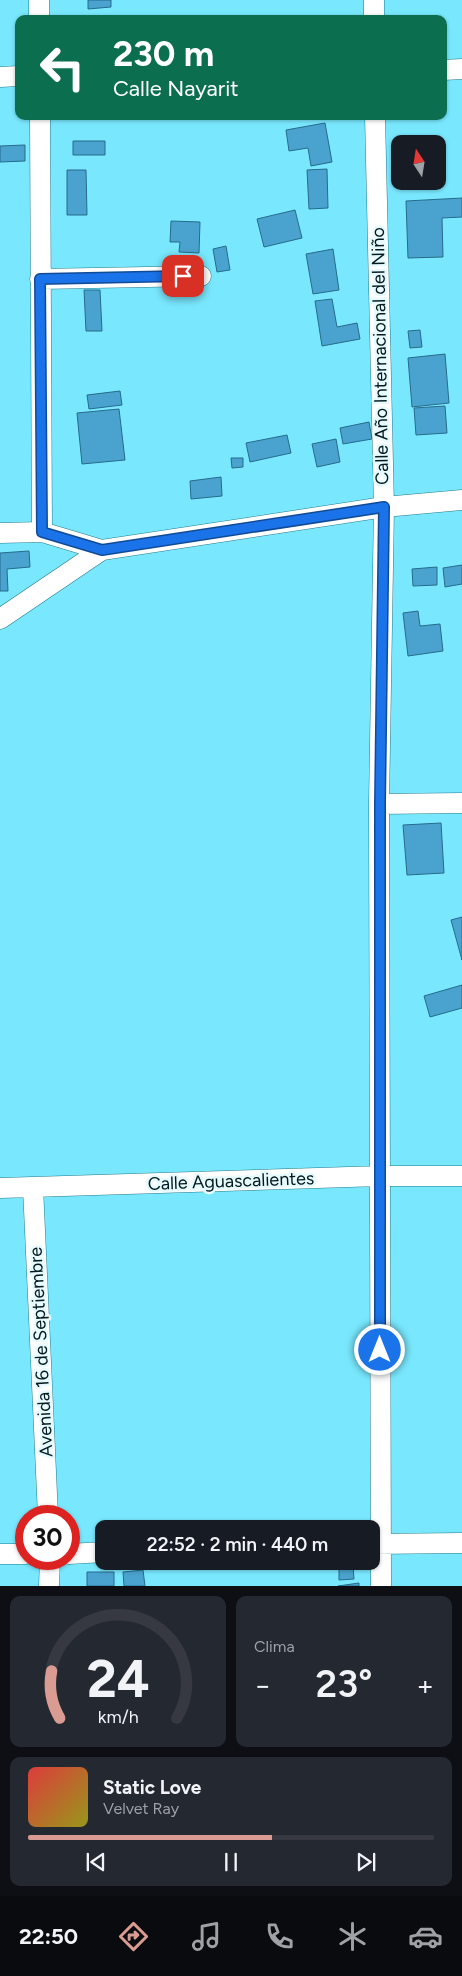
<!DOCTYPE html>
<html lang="es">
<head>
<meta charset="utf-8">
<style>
	:root { --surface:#171b24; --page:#242831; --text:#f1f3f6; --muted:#9ea1a6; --line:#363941; --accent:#d99b92 }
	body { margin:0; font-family:Figtree,sans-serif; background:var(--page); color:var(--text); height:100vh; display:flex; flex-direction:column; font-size:19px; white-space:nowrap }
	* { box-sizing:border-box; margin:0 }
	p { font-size:16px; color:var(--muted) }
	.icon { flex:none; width:28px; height:28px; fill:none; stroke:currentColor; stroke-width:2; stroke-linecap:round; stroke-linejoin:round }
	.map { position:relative; height:1586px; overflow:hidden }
	.drawer { display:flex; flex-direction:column; gap:10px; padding:10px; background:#0d0f14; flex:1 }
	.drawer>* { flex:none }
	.guide { position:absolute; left:15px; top:15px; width:432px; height:105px; border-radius:10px; box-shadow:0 1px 4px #0004; background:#0b6e4f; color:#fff; overflow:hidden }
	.needle { width:32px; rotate:348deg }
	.controls { position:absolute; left:391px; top:135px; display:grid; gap:10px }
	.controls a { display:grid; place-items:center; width:55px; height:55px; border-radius:10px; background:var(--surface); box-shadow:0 1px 4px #0004; font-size:25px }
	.speed { position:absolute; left:15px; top:1505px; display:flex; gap:10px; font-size:25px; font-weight:700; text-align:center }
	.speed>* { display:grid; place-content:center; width:65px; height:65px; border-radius:50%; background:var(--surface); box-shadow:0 1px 4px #0004; line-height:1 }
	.speed .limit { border:8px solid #d22; background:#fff; color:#111 }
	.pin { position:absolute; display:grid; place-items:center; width:42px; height:42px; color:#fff; margin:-21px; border-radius:10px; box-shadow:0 2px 8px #0006 }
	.me { position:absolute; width:55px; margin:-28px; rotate:0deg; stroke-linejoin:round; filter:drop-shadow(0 0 4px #0008) }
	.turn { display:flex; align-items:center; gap:18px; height:105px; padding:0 15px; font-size:22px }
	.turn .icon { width:65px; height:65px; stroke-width:2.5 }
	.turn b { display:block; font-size:35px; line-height:42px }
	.big { font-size:38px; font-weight:600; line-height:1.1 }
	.drawer .card { flex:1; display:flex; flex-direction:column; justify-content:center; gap:8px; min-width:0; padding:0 18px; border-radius:10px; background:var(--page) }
	.drawer .dial { align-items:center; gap:0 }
	.dial svg { height:130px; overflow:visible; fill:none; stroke:var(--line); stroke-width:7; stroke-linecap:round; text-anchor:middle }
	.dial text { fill:var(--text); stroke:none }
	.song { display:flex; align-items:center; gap:15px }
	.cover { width:60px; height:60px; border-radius:8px; background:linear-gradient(135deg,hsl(0 70% 55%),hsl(60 70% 35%)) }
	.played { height:5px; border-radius:2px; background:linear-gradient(90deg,var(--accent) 60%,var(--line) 60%) }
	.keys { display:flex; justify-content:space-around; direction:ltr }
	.heat { display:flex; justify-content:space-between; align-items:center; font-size:28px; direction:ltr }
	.drawer .tiles { flex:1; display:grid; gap:10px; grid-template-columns:1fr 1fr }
	.card:last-child { grid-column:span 2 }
	.trip { position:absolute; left:95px; top:1520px; width:285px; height:50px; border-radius:10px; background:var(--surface); box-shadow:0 1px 4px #0004; font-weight:600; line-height:50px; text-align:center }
	.menu { display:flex; height:80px; justify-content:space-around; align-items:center; background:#090b0e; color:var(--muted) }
	.menu .icon { width:35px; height:35px }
	.menu .on { color:var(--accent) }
	.menu b { font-size:22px; color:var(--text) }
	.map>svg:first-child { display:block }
	.building { fill:#4aa3ce; stroke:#266b8b }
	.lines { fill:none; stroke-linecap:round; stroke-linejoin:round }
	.street-casing { stroke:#227c8c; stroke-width:21 }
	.street { stroke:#fff; stroke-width:20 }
	.route-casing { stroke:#114b97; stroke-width:12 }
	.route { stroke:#1a73e8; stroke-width:9 }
	.labels { text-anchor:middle; stroke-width:5; stroke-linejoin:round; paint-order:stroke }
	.street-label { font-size:18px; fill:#02191e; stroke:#e7fafe }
</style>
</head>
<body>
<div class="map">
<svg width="462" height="1586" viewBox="0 0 462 1586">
	<rect width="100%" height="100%" fill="#79e8fe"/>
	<path class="building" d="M88 0H111V7L88 9Z
		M325 123 332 162 311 166 308 148 289 151 286 130Z
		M73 141H105V155H73Z
		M25 145V161L0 162V146Z
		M327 169 328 208 309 209 307 170Z
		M67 170H86L87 215H67Z
		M462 198V217L442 218 443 257 408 258 406 201Z
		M295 210 302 238 264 247 257 219Z
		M171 221 200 222 199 253 179 252 180 242H170Z
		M226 246 230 270 217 272 213 249Z
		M333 249 339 290 313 294 306 254Z
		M84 290H100L102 331H86Z
		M332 299 337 327 357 323 360 339 322 346 315 301Z
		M420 330 422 347 410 348 408 331Z
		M445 354 449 403 412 407 408 358Z
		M120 391 122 405 89 409 87 395Z
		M445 406 447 433 416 435 414 408Z
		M119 409 125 460 82 464 77 413Z
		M369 422 372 439 343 444 340 428Z
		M287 435 291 453 250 462 246 443Z
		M336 439 340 462 317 467 312 444Z
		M231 458H243V467L232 468Z
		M221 477 222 496 191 499 190 481Z
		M29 551 30 567 7 569 8 591H0V553Z
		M462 565V584L445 587 443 568Z
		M437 567V585L413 586 412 569Z
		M418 611 420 626 440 624 443 651 408 656 403 613Z
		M441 823 444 873 407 875 403 825Z
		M462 917V960L451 920Z
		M462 985V1008L430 1017 424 996Z
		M353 1565 354 1579 339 1580V1566Z
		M143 1570 145 1586H124L123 1572Z
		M87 1572H114V1586H87Z
		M359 1583V1586H338Z"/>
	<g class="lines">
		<defs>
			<path id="street" d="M39 0V19
				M374 0V19
				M444 70 462 69
				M0 77 19 76
				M40 116 42 532
				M375 116 384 507 379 804 381 1586
				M40 279 201 276
				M0 533 42 532 102 550
				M0 619 102 550 384 507 462 500
				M379 804 462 803
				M33 1187 48 1516
				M0 1188 380 1176H462
				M371 1544 462 1543
				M0 1554H26
				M69 1554 104 1552
				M49 1586 50 1559"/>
		</defs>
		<use href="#street" class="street-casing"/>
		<use href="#street" class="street"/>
	</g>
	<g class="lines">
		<defs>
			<path id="route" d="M183 276 40 279 42 532 102 550 384 507 380 804V1350"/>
		</defs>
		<use href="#route" class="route-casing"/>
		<use href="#route" class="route"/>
	</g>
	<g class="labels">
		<g class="street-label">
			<text transform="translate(380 356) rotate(-91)" y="6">Calle Año Internacional del Niño</text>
			<text transform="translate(231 1181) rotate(-2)" y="6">Calle Aguascalientes</text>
			<text transform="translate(41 1352) rotate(-93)" y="6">Avenida 16 de Septiembre</text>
		</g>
	</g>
</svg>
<div class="controls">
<a><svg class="needle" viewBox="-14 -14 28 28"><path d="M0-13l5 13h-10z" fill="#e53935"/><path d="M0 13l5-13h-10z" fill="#9ea1a6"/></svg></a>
</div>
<div class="speed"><div class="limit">30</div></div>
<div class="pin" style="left:183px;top:276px;background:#d93025"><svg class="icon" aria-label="arrive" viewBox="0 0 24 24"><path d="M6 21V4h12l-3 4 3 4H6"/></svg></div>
<svg class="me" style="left:380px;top:1350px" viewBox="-20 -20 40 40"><circle r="17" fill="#1a73e8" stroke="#fff" stroke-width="3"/><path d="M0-11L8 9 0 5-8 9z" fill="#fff"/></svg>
<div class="trip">22:52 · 2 min · 440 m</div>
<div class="guide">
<div class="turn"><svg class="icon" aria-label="left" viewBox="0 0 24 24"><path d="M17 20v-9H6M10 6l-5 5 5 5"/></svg><div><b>230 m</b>Calle Nayarit</div></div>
</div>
</div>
<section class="drawer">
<div class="tiles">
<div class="card dial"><svg viewBox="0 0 100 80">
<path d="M14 69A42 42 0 1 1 86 69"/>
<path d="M14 69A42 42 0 0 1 9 40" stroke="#d99b92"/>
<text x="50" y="56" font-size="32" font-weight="700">24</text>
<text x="50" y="72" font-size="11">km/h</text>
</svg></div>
<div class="card"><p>Clima</p>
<div class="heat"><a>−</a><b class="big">23°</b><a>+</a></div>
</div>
<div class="card">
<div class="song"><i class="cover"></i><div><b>Static Love</b><p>Velvet Ray</p></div></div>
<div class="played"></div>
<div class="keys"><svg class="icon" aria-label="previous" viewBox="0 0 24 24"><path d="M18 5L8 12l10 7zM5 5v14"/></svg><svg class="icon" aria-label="pause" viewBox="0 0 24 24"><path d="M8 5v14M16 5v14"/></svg><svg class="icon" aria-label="next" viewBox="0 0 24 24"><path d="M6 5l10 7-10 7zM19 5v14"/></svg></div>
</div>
</div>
</section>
<nav class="menu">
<b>22:50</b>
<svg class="icon on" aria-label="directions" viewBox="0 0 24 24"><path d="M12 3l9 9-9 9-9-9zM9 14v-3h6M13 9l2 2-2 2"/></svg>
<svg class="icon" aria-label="music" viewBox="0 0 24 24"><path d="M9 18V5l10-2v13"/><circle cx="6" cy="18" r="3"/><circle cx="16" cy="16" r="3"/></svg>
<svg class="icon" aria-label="phone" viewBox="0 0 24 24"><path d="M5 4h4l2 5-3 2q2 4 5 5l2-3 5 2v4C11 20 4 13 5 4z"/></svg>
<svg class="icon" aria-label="climate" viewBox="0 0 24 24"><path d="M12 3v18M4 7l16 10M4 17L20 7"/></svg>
<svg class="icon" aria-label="car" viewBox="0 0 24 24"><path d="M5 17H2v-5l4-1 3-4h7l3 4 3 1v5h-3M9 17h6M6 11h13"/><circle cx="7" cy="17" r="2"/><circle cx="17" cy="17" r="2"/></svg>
</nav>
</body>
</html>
